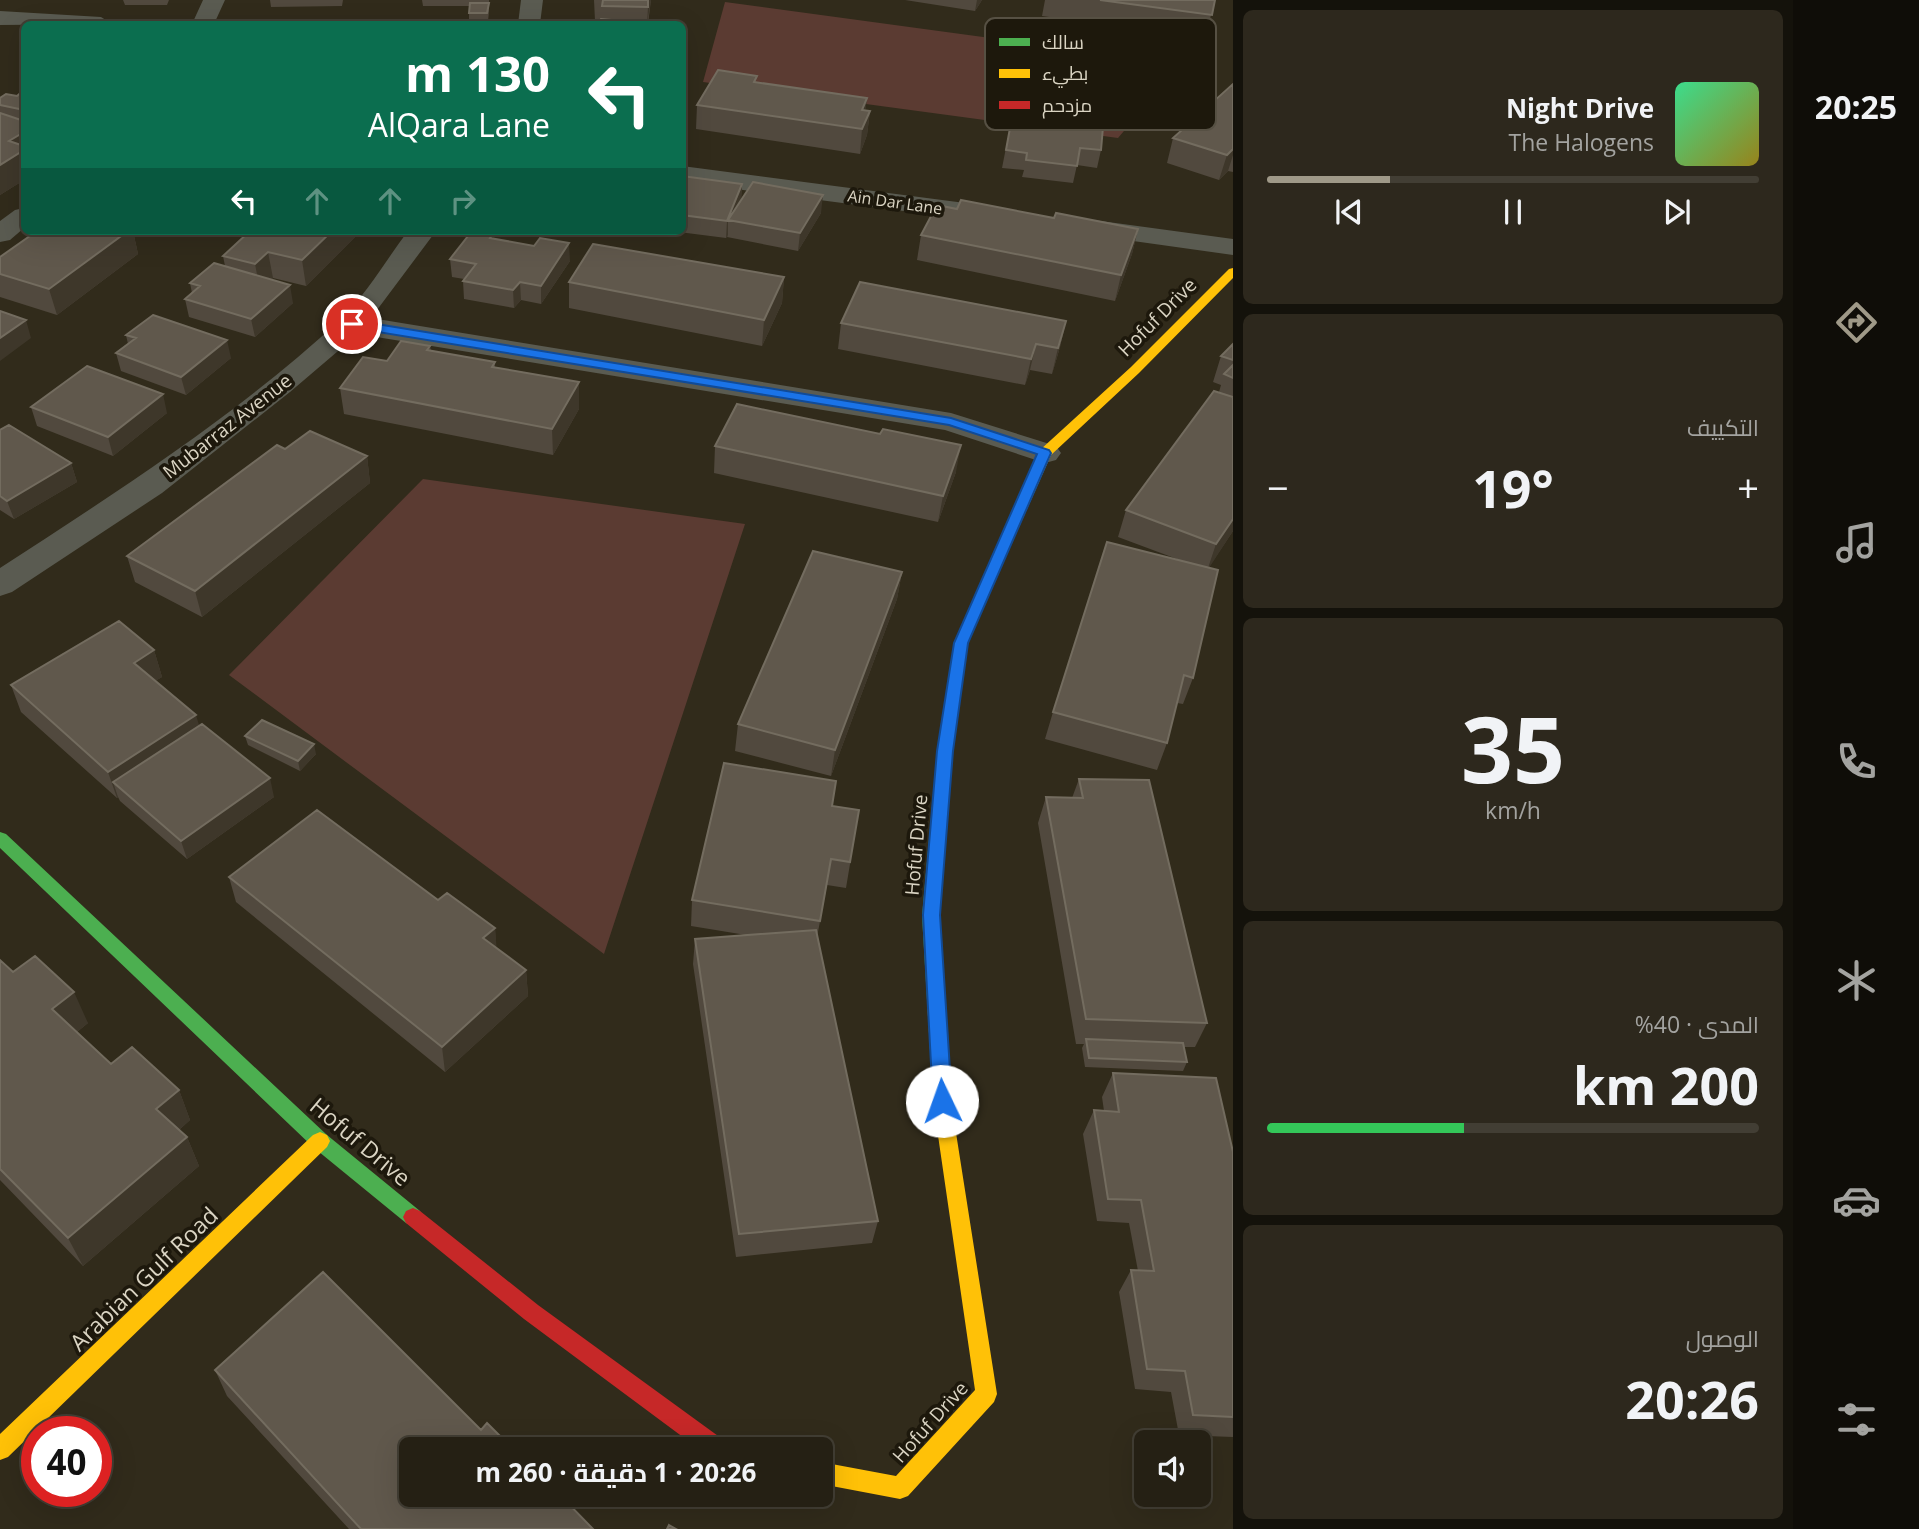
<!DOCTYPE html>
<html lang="ar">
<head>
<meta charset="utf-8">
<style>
	:root { --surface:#252014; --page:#2d281d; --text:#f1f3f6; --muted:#a3a3a0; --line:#423e34; --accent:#9f9988 }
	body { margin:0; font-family:"Open Sans",Cairo,sans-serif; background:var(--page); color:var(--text); direction:rtl; height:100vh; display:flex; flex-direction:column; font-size:26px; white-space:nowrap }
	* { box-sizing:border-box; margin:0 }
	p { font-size:23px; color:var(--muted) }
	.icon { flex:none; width:38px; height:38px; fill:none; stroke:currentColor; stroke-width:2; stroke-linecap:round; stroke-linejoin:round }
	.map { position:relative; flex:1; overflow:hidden; direction:ltr }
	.details { display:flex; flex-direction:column; gap:10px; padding:10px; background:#14120b; width:560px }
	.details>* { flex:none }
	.hud { position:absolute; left:21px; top:21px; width:665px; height:214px; border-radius:10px; box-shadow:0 7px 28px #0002,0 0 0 2px var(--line); direction:rtl; background:#0b6e4f; color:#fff; overflow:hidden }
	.controls { position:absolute; left:1134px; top:1430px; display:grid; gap:14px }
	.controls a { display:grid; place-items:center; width:77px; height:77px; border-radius:10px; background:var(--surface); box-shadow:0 7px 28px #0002,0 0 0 2px var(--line); font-size:35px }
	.speed { position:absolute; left:21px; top:1416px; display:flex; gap:14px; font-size:35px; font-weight:700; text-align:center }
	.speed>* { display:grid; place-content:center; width:91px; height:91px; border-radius:50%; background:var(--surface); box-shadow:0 7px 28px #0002,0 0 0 2px var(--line); line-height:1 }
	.speed .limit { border:10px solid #d22; background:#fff; color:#111 }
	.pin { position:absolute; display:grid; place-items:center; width:60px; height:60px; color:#fff; margin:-30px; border:4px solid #fff; border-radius:50%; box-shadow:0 2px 7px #0007 }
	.me { position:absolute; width:77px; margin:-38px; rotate:357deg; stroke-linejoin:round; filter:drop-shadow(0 0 5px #0008) }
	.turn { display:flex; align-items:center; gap:24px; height:147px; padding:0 21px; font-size:32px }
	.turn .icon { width:91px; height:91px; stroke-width:2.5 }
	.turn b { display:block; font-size:49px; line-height:60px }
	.lanes { display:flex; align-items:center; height:66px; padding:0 21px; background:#0003; justify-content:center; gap:35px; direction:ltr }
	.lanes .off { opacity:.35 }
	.big { font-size:52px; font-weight:700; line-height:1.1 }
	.details .card { flex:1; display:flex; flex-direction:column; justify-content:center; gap:10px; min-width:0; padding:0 24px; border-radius:10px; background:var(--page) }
	.details .dial { align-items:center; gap:0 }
	.dial b { font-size:91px; line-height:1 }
	.song { display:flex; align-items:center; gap:21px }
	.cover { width:84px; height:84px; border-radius:10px; background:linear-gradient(135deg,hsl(150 70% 55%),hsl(50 70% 35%)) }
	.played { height:7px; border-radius:4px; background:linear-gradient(90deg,var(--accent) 25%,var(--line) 25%) }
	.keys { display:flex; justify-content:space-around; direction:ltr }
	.heat { display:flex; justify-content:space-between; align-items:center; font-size:38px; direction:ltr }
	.charge { height:10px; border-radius:5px; background:linear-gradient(90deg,#34c759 40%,var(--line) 0) }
	.trip { position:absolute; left:399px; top:1437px; width:434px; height:70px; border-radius:10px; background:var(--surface); box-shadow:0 7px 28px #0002,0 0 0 2px var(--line); font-weight:700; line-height:70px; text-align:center; direction:rtl }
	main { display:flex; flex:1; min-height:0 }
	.tab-bar { display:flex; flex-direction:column; width:126px; justify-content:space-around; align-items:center; background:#0f0d08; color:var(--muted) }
	.tab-bar .icon { width:49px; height:49px }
	.tab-bar .current { color:var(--accent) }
	.tab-bar b { font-size:32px; color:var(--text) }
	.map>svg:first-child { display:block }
	.green { fill:#5b3b32 }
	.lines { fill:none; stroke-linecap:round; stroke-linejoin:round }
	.street { fill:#5a5b51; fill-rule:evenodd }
	.fast { fill:#4caf50; fill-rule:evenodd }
	.slow { fill:#ffc107; fill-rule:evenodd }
	.jam { fill:#c62828; fill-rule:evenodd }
	.wall { fill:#51493e }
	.shaded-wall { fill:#3e372a }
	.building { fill:#60584c; stroke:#736c5f; stroke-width:2 }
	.route { fill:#1a73e8; stroke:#114b97; stroke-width:2 }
	.labels { text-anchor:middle; stroke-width:7; stroke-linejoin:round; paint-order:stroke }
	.far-street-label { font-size:16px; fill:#dad4c3; stroke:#1d180c }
	.street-label { font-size:19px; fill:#dad4c3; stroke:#1d180c }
	.near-street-label { font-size:23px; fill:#dad4c3; stroke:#1d180c }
	.key { fill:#1d180c; stroke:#565043; stroke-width:2 }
	.key-label { font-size:19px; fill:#dad4c3 }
</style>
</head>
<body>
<main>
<nav class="tab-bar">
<b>20:25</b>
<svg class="icon current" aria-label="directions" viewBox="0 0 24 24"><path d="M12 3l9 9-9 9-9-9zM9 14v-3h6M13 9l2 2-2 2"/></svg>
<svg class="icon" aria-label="music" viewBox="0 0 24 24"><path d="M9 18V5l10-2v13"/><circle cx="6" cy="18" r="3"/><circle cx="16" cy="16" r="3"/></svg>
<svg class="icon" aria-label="phone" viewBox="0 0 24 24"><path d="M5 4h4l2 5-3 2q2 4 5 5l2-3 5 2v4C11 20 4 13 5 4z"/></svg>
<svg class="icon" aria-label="climate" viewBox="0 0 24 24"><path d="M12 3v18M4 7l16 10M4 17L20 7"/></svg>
<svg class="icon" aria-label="car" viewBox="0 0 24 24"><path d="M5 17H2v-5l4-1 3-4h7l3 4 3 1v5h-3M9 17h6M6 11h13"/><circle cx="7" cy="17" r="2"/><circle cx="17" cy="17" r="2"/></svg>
<svg class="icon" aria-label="filters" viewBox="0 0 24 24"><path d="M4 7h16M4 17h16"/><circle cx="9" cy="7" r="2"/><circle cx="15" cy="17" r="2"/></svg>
</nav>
<section class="details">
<div class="card">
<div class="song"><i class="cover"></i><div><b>Night Drive</b><p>The Halogens</p></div></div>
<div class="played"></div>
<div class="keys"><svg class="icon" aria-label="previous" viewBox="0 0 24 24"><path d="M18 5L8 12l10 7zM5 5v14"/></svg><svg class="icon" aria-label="pause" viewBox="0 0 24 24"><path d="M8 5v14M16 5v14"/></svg><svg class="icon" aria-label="next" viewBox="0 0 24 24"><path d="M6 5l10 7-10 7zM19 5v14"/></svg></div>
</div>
<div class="card"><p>التكييف</p>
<div class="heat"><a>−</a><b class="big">19°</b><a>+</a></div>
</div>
<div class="card dial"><b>35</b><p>km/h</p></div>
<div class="card"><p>المدى · 40%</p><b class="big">200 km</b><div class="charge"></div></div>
<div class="card"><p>الوصول</p><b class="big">20:26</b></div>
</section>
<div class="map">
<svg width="1233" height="1529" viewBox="0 0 1233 1529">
	<rect width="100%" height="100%" fill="#312b1b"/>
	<path class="green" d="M725 2 1181 64 1118 138 703 82Z
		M423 479 745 524 604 954 229 675Z"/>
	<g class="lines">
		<path class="street" d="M203 0H225L214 24H192Z
			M521 0H543L540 24H518Z
			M0 11 101 17 112 24 0 25Z
			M682 166 988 206 997 208 1001 214 997 220 988 222 682 182Z
			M24 208V228L10 240 0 242V221L15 210Z
			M1086 219 1233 239V255L1076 233 1073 227 1076 221Z
			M408 231H436L371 318 951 413 1056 446 1061 453 1056 460 1045 463 945 430 358 334 290 392 162 493 12 592 0 596V568C117 492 237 415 340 320 366 295 386 260 408 231Z"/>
		<path class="fast" d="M996 558 1003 563 968 643 953 751 940 916 945 1000 942 1005 936 1007 930 1005 927 1000 922 916 937 751 954 643 989 563Z
			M0 832 6 834 327 1135 420 1211 423 1217 420 1223 413 1226 406 1223 313 1147 0 848Z"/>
		<path class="slow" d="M1233 268V278L1139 373 1051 455 1003 563 1001 566H991L989 563 1040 450 1131 367 1229 269Z
			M936 993 942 995 945 1000 951 1101 997 1394 994 1402 908 1496 900 1499 821 1484V1462L896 1476 975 1390 933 1101 927 1000 930 995Z
			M320 1132 327 1135 330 1141 327 1147 8 1457 0 1460V1434L313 1135Z"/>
		<path class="jam" d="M413 1208 420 1211 538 1305 725 1441 728 1449H699L524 1319 406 1223 403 1217 406 1211Z"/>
	</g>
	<path class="wall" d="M123 0H169L167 5H125Z
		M270 0H343L342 6 271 7Z
		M422 0H489V12L488 21H469V13L470 6H423Z
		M594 0H651L648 24 595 21Z
		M905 0H982L975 11Z
		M1045 0H1215L1205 38 1042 16Z
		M757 82 867 98 865 110 870 111 867 135 860 154 696 129 697 105Z
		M1233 84V172L1228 171 1219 180 1167 163 1173 138Z
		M24 90V180L0 195V98L17 96Z
		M1012 117 1101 150 1097 168 1077 165 1073 183 1022 177 1024 170 1002 168Z
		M682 176 742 184 741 200 821 213 798 251 727 237 728 235 726 238 671 231H682Z
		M957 209 1054 218 1138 229 1132 254 1115 301 917 260 921 235Z
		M37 231H133L138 254 57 315 0 297V257Z
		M246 231H361L306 286 273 278 271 279 293 303 255 337 189 317 185 299 192 293 190 283 225 266 223 256 246 235Z
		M495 239 570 261 541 304 521 300 514 308 464 299 463 281 464 279 452 277 450 259Z
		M784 277 782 303 762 346 569 308V282Z
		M1066 321 1060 347 1052 374 1030 370 1025 385 838 349 841 323Z
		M126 335 231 358 186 395 121 371 116 353 128 344Z
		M1233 344V531L1209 567 1193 678 1183 704 1177 703 1167 743 1157 770 1045 739 1053 712 1177 559 1118 537 1126 510 1219 392 1221 385 1213 382 1221 356Z
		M430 346 431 351 495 362V367L579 382V409L553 455 344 414 340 388 387 361Z
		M31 407 167 413 113 456 37 426Z
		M0 430 71 463 77 482 14 519 0 510Z
		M880 434 956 472 938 522 714 473 715 446Z
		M285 449 367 456 370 483 202 617 135 582 127 556Z
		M902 572 897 599 831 776 735 751 738 724Z
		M154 650 162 677 155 681 199 725 274 797 187 859 120 801 118 797 117 798 21 712 11 685Z
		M245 736 316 754 300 771 248 745Z
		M1079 779 1207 1023 1195 1047H1184L1187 1062 1183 1071 1085 1067 1082 1048 1084 1044H1076L1038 823 1046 797 1072 798Z
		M832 806 859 810 846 888 827 885 817 937 878 1221 872 1243 736 1257 693 964 695 939 746 935 691 926 692 900Z
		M229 877 438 900 495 928 496 948 526 970 528 996 445 1072 236 902Z
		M0 960 13 972 88 1023 77 1032 111 1064 179 1090 190 1120 179 1130 187 1137 199 1166 83 1266 0 1180Z
		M1113 1073 1233 1152V1437L1179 1435 1171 1392 1135 1389 1119 1292 1131 1270 1138 1271 1129 1223 1097 1221 1083 1134 1094 1110 1104 1111 1102 1097Z
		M215 1370 481 1430 593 1529H349L227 1396Z"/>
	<path class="shaded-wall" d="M648 0H651L647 24 648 7Z
		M977 0H982L975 11Z
		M867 98 864 122 862 110Z
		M870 111 867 135 860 154 862 129Z
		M24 132V180L0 195V165L9 141Z
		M1233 149V155L1228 171 1219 180 1227 155Z
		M742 184 741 201 728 220V235L726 238 727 221Z
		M823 195 821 213 798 251 800 233Z
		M1138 229 1132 254 1115 301 1121 275Z
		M128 231H133L138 254 57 315 49 289Z
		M332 231H361L306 286 302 260Z
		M569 243 570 261 541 304V286Z
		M268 252 273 278 260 290 255 264Z
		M784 277 782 303 762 346 764 320Z
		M520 282 521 300 514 308 513 290Z
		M290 285 293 303 255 337 251 319Z
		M26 320 31 338 0 361V338Z
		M1066 321 1060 347 1052 374 1058 348Z
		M227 340 231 358 186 395 181 377Z
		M1036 344 1030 370 1025 385 1031 359Z
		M579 382V409L553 455 552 429Z
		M163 394 167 413 113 456 108 437Z
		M961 445 956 472 938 522 943 496Z
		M367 456 370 483 202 617 195 591Z
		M71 463 77 482 14 519 7 501Z
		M1233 519V531L1207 571 1216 544Z
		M902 572 897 599 831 776 835 750Z
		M154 650 162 677 142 689 134 663Z
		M196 715 204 742 113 782 118 797 117 798 108 772Z
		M314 744 316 754 300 771 298 761Z
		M270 778 274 797 187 859 181 841Z
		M495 928 497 953 483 938Z
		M526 970 528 996 445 1072 442 1047Z
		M74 992 88 1023 67 1040 52 1009Z
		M179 1090 190 1120 169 1139 156 1109Z
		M187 1137 199 1166 83 1266 68 1238Z"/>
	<path class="building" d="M603 0H648V7L602 6Z
		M1100 0H1215L1212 15Z
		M470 3H489L487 13H469Z
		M601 19 653 24H598Z
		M718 70 757 76 754 82 867 98 862 110 870 111 862 129 697 105Z
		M1233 84V149L1227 155 1173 138Z
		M24 90V110L0 105V98L6 94 17 96Z
		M0 113 24 121V132L9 141 24 146V150L0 165Z
		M1012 117 1103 127 1101 150 1080 148 1077 166 1026 160 1027 153 1006 150Z
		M682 176 742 184 727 221 682 215Z
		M753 182 823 195 800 233 728 220Z
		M961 200 1054 218 1056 213 1138 229 1121 275 921 235 937 205 957 209Z
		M37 231H128L49 289 0 274V257Z
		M250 231H332L302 260 268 252 255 264 223 256Z
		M472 231H495L490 238 534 246 540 238 569 243 541 286 520 282 513 290 463 281 476 264 450 259Z
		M593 244 784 277 764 320 569 282Z
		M214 263 290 285 251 319 185 299 200 286 190 283Z
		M860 282 1066 321 1058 348 1036 344 1031 359 841 323Z
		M0 311 26 320 0 338Z
		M153 315 227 340 181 377 116 353 136 338 126 335Z
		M401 341 430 346 427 350 495 362 492 367 579 382 552 429 340 388 363 357 387 361Z
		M1233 344V360L1221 356Z
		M1233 365V378L1224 374Z
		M87 366 163 394 108 437 31 407Z
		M1214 391 1233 397V519L1216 544 1126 510Z
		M737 404 880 434 883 429 961 445 943 496 715 446Z
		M9 425 71 463 7 501 0 496V430Z
		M310 431 367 456 195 591 127 556 277 445 285 449Z
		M1107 542 1218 570 1193 678 1184 675 1167 743 1053 712Z
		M813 551 902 572 835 750 738 724Z
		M119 621 154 650 134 663 196 715 108 772 11 685Z
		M262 720 314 744 298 761 245 736Z
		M202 724 270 778 181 841 113 782Z
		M724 763 836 781 832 806 859 810 850 862 831 859 820 921 692 900Z
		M1079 779 1149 780 1207 1023 1086 1019 1046 797 1083 798Z
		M317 810 438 900 447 893 495 928 483 938 526 970 442 1047 229 877Z
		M816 930 878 1221 739 1234 695 939Z
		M35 956 74 992 52 1009 111 1064 132 1047 179 1090 156 1109 187 1137 68 1238 0 1169V960L13 972Z
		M1086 1039 1183 1043 1187 1062 1089 1058Z
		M1113 1073 1216 1078 1233 1152V1417L1193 1415 1185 1371 1147 1369 1131 1270 1154 1271 1141 1200 1108 1199 1094 1110 1119 1112Z
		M323 1272 481 1430 487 1423 513 1449H411V1494H559L593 1529H361L215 1370Z
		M669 1525 676 1529H667Z"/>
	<path class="route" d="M352 320 951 418 1049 450 1051 453 968 643 953 751 940 915 952 1101 949 1107H936L933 1101 923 915 937 751 954 643 1037 454 949 425 347 327V322Z"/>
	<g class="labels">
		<g class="far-street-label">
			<text transform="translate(895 202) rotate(8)" y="6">Ain Dar Lane</text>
		</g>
		<g class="street-label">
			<text transform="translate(1157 317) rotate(-45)" y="7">Hofuf Drive</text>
			<text transform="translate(227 426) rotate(-38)" y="7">Mubarraz Avenue</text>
			<text transform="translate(916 845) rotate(-85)" y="7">Hofuf Drive</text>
			<text transform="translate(930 1422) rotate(-48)" y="7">Hofuf Drive</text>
		</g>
		<g class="near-street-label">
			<text transform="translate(360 1142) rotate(40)" y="8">Hofuf Drive</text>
			<text transform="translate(144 1279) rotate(-44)" y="8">Arabian Gulf Road</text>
		</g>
	</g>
	<rect x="985" y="18" width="231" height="112" rx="10" class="key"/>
	<rect x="999" y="38" width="31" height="8" fill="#4caf50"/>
	<rect x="999" y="69" width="31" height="9" fill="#ffc107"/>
	<rect x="999" y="101" width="31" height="8" fill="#c62828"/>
	<g class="key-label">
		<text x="1042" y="49">سالك</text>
		<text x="1042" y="80">بطيء</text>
		<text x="1042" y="112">مزدحم</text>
	</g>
</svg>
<div class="controls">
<a><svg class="icon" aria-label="sound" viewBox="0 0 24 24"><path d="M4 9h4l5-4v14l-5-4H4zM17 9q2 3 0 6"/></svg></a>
</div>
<div class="speed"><div class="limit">40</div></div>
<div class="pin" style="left:352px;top:324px;background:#d93025"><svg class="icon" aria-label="arrive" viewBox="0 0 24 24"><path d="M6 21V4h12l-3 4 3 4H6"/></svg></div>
<svg class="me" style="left:942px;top:1101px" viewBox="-20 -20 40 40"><circle r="19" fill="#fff"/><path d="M0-13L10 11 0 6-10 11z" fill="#1a73e8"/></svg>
<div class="trip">20:26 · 1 دقيقة · 260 m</div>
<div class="hud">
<div class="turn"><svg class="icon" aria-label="left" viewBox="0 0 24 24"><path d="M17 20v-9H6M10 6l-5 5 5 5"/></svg><div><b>130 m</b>AlQara Lane</div></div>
<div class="lanes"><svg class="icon" aria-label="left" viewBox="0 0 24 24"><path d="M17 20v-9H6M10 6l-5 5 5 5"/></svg><svg class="icon off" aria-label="ahead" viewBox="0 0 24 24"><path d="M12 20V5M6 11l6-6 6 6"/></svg><svg class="icon off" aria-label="ahead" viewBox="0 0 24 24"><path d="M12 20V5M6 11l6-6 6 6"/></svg><svg class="icon off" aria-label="right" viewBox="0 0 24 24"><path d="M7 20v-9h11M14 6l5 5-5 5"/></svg></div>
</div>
</div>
</main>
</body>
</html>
